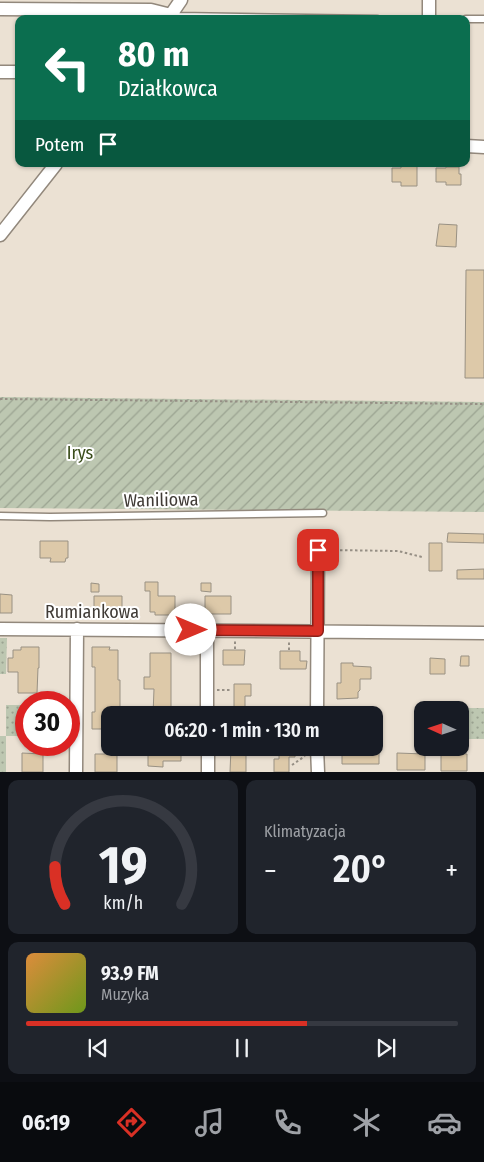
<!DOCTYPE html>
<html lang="pl">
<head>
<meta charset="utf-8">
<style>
	:root { --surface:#171b24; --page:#20242c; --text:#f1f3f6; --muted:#9ea1a6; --line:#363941; --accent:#d93025 }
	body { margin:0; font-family:"Fira Sans Condensed",sans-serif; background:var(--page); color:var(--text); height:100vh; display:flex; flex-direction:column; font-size:19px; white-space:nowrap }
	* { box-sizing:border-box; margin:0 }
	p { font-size:16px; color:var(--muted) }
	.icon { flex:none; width:28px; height:28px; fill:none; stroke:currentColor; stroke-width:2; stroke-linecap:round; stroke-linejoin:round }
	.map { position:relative; height:772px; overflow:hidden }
	.drawer { display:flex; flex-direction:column; gap:8px; padding:8px; background:#0d0f14; flex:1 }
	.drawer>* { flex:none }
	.banner { position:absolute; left:15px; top:15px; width:455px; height:152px; border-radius:10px; box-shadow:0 1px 4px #0004; background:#0b6e4f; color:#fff; overflow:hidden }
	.needle { width:32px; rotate:273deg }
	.tools { position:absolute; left:414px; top:701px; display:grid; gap:10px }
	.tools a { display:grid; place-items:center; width:55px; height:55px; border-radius:10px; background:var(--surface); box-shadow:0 1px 4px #0004; font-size:25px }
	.speed { position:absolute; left:15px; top:691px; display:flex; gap:10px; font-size:25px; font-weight:700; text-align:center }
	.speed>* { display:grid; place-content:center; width:65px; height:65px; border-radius:50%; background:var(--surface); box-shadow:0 1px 4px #0004; line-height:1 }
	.speed .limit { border:8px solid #d22; background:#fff; color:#111 }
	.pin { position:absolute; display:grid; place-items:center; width:42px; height:42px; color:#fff; margin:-21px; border-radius:10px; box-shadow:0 2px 8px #0006 }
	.me { position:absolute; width:55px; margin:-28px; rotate:90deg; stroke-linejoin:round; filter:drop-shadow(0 0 4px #0008) }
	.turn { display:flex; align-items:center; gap:18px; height:105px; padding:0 20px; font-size:22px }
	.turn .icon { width:65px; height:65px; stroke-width:2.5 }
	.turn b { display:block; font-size:35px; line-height:42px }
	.then { display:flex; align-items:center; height:48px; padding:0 20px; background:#0003; gap:10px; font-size:19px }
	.big { font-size:38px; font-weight:600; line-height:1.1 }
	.drawer .card { flex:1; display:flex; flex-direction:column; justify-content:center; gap:8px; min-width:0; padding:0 18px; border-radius:10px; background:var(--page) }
	.drawer .dial { align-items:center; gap:0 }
	.dial svg { height:130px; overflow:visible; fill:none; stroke:var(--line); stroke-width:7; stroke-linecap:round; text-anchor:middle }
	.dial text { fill:var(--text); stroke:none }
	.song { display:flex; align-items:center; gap:15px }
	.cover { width:60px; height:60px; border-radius:8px; background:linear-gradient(135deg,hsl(30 70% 55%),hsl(80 70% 35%)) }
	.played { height:5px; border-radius:2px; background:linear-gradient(90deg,var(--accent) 65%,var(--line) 65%) }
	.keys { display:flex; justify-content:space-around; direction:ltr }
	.heat { display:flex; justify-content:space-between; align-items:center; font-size:28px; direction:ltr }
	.drawer .tiles { flex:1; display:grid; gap:8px; grid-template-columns:1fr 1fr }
	.card:last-child { grid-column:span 2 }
	.trip { position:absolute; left:101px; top:706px; width:282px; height:50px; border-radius:10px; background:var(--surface); box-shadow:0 1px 4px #0004; font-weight:600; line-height:50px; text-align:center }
	.menu { display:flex; height:80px; justify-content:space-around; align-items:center; background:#090b0e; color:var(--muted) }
	.menu .icon { width:35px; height:35px }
	.menu .selected { color:var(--accent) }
	.menu b { font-size:22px; color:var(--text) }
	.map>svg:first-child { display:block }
	.grass { fill:url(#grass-dots) }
	.garden { fill:url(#garden-furrows) }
	.building { fill:#ddc9a9; stroke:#999183 }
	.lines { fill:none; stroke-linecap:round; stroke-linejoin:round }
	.lane-casing { stroke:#92887c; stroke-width:9 }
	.street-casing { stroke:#92887c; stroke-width:15 }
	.path { stroke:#968f85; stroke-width:2; stroke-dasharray:2.5 2.5; stroke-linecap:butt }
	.lane { stroke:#fff; stroke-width:6 }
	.street { stroke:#fff; stroke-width:12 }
	.route-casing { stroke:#8d1f18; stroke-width:12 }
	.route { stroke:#d93025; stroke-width:9 }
	.labels { text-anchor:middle; stroke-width:4; stroke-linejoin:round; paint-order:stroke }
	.park-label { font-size:18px; fill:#394c19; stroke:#fff }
	.street-label { font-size:18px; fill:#403b36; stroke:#fff }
</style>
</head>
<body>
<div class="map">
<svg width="484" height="772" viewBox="0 0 484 772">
	<defs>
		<pattern id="grass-dots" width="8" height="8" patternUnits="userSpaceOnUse" patternTransform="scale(1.25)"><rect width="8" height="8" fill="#bdc7b1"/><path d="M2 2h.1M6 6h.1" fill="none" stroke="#9ba391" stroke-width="1.8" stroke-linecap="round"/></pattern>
		<pattern id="garden-furrows" width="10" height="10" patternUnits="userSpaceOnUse" patternTransform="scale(1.25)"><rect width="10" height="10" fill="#bdc7b1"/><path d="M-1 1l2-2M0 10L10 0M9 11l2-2" fill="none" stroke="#9ba391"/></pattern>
	</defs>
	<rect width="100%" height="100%" fill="#ebe1d3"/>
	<path class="grass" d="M0 638H7L6 674H0Z
		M6 705H26V736H6V772H0V736H6Z
		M433 708H484V739H460V710H433Z"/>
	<path class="garden" d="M0 397 484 402V512L0 508Z"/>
	<path class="building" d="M401 166H417V186H401V182H392V168H401Z
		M446 167H459V174H461V185H446V182H436V168H446Z
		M439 224 457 225 456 247 436 246Z
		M466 270H484V378H465Z
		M448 533 484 534V543L447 542Z
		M40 541H68V558H66L65 562H50L51 558H40Z
		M429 543H442V571H429Z
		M484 569V579H457V570Z
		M145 582H158V596H175V615H155V612H150V591H145Z
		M91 583 99 584V592H91Z
		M201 583H211V592L201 591Z
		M0 594 12 595V613H0Z
		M94 596H122V614H104V612H94Z
		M205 596H231V614H205Z
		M21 647H39V668H38L37 693H18V672H8V658H13V650H21Z
		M92 647H110L109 650H118V680H120V715H110V729H92V712H95V667H92Z
		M223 650H245L244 665H223Z
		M280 651H300V661H307L306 669H280Z
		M150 653H171V715H153L154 689H144V677H150Z
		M461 656H469V666H460Z
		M430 658 445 659V674H430Z
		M341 663H353V666L371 667V679H360V690L358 692V698L337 699V683H341Z
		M234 684H251V696H245V715H234Z
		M51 693 60 694 59 702H51Z
		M148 748H181V761H163V767L148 766Z
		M231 748H246V772H230Z
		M279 748H295V757H289V772H274V759H279Z
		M342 748H379V764H342Z
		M22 753 43 754V772H22Z
		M397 753 425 754V770H397Z
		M441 753 467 754V771H441Z
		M95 754H117V772H95Z"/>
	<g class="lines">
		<defs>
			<path id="lane" d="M171 15 179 16 377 19
				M466 19H484
				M0 516 50 517 323 513"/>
			<path id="street" d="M0 9 151 10 171 15
				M168 19 181 0
				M429 19V0
				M0 72H19
				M466 146 484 147
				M0 235 56 164
				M0 629 484 633
				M207 715V630
				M317 715 318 550
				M208 748V772
				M317 748 318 772
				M76 772 77 629"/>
		</defs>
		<use href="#lane" class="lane-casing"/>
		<use href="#street" class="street-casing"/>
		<path class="path" d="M0 399 484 404
			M330 550 398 551 422 557
			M235 649V641
			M289 650V642
			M217 690H232
			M292 765 305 756"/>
		<use href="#lane" class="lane"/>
		<use href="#street" class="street"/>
	</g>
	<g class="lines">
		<defs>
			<path id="route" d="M191 630 318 631V550"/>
		</defs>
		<use href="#route" class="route-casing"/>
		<use href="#route" class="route"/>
	</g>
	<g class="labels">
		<g class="park-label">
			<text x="80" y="459">Irys</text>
		</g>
		<g class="street-label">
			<text transform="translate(161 500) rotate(-1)" y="6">Waniliowa</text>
			<text x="92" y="618">Rumiankowa</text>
		</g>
	</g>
</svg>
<div class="tools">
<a><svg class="needle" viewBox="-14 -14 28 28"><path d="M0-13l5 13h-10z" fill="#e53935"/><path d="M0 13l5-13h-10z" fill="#9ea1a6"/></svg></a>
</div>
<div class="speed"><div class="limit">30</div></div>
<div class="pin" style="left:318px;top:550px;background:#d93025"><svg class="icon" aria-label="arrive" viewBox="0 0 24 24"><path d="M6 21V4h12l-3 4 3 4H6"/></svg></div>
<svg class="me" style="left:191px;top:630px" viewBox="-20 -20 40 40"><circle r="19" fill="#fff"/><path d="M0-13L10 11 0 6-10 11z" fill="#d93025"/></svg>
<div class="trip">06:20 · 1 min · 130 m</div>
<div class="banner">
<div class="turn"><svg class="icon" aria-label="left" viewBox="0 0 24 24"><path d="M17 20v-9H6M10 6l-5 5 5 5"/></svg><div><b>80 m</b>Działkowca</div></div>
<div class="then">Potem<svg class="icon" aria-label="arrive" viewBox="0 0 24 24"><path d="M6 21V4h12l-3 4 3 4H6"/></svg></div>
</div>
</div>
<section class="drawer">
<div class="tiles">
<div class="card dial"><svg viewBox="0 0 100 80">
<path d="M14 69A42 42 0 1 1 86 69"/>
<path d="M14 69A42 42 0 0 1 8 46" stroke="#d93025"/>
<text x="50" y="56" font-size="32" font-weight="700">19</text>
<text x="50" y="72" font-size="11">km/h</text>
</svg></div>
<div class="card"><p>Klimatyzacja</p>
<div class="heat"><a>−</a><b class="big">20°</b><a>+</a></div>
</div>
<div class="card">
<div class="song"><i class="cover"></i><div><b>93.9 FM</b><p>Muzyka</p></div></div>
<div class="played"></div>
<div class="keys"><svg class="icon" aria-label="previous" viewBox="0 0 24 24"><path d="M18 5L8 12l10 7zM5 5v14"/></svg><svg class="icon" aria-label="pause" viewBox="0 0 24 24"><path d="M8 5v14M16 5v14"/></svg><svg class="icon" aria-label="next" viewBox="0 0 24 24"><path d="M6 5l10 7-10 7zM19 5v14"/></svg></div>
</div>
</div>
</section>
<nav class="menu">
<b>06:19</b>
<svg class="icon selected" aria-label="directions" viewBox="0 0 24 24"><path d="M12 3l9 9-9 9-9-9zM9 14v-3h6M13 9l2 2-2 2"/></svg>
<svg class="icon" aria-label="music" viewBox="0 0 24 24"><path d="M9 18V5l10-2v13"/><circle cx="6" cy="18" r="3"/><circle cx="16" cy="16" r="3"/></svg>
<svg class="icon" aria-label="phone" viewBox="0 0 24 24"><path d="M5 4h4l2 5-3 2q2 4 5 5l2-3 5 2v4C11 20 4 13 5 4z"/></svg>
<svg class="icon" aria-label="climate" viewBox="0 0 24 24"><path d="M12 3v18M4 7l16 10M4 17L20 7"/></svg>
<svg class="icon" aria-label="car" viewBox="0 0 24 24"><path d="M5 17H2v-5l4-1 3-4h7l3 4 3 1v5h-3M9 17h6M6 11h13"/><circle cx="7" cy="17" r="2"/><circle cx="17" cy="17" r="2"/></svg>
</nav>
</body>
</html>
